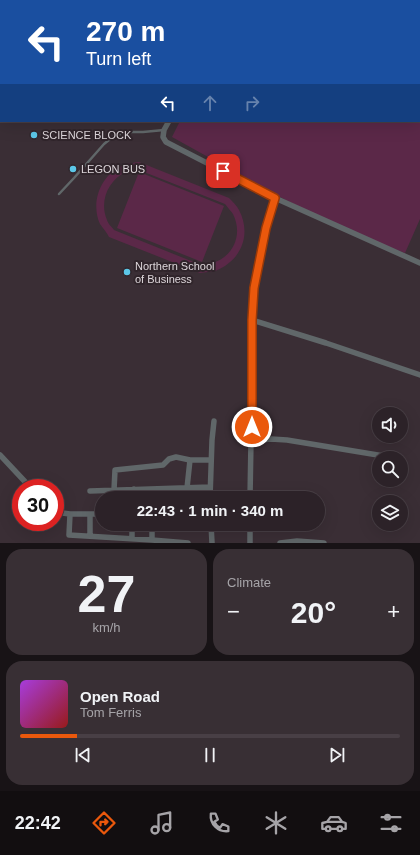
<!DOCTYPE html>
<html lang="en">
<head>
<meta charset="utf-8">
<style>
	:root { --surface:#2c2228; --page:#382f34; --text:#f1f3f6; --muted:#a6a4a8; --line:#483f45; --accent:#ea580c }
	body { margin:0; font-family:Helvetica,sans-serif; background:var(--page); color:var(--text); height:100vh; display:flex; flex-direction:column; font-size:15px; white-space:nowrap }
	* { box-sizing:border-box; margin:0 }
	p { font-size:13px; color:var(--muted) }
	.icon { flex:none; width:22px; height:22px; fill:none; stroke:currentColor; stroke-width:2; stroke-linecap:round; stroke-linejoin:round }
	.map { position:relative; height:543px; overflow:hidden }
	.details { display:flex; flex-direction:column; gap:6px; padding:6px; background:#181316; flex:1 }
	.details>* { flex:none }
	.top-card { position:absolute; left:0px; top:0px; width:420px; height:122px; box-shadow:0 4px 16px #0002,0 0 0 1px var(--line); background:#1a4fa0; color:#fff; overflow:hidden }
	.buttons { position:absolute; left:372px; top:407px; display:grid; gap:8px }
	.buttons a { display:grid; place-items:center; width:36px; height:36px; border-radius:50%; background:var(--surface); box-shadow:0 4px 16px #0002,0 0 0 1px var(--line); font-size:20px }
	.speed { position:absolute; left:12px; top:479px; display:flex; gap:8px; font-size:20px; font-weight:700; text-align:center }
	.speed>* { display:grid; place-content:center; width:52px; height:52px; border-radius:50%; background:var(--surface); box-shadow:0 4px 16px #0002,0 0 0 1px var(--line); line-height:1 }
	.speed .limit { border:6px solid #d22; background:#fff; color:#111 }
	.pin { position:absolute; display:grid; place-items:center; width:34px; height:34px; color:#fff; margin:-17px; border-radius:8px; box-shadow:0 2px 6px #0006 }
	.me { position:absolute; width:44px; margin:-22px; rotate:0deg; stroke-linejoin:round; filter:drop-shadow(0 0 3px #0008) }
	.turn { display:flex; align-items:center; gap:14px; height:84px; padding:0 20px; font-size:18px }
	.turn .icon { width:52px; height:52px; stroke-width:2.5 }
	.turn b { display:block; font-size:28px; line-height:34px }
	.lanes { display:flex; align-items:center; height:38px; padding:0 20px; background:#0003; justify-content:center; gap:20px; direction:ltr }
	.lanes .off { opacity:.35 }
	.big { font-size:30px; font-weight:700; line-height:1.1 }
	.details .widget { flex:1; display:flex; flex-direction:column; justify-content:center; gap:6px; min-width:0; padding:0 14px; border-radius:16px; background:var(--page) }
	.details .dial { align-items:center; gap:0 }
	.dial b { font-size:52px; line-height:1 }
	.song { display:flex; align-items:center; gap:12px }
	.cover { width:48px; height:48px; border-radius:6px; background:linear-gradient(135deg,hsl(280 70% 55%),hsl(0 70% 35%)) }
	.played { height:4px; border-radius:2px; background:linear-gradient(90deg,var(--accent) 15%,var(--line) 15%) }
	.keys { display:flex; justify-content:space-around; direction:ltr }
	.heat { display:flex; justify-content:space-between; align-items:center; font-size:22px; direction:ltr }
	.details .tiles { flex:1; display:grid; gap:6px; grid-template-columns:1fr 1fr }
	.widget:last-child { grid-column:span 2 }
	.trip { position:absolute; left:95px; top:491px; width:230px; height:40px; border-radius:20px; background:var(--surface); box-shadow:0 4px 16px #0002,0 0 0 1px var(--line); font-weight:700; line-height:40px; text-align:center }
	.tab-bar { display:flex; height:64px; justify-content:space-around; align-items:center; background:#120e10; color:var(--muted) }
	.tab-bar .icon { width:28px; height:28px }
	.tab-bar .active { color:var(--accent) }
	.tab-bar b { font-size:18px; color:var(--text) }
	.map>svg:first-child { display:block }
	.green { fill:#5b2848; fill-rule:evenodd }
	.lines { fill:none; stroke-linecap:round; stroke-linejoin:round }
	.service { stroke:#606769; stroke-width:2.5 }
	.minor { stroke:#606769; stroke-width:5.5 }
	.route-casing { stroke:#983908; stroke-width:10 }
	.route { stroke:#ea580c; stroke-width:7 }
	.poi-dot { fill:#5cc7e8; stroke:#30252b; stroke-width:1.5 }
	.labels { text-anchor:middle; stroke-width:4; stroke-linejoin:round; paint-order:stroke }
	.poi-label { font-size:11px; fill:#ded7db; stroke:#30252b; text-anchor:start }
</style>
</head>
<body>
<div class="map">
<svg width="420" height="543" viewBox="0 0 420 543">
	<rect width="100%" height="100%" fill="#3a2e35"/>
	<path class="green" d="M235 0H420V219L405 253 349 232 282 198 172 137 180 121H419V1H235Z
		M139 162 229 198C233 202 237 206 239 210 252 235 241 261 215 271 210 272 205 272 200 273L109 237C107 233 103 228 100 224 90 202 101 174 124 165 129 163 134 163 139 162ZM139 170 225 204C228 208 231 211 233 214 243 234 234 256 213 263 209 265 205 265 201 265L114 230C112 227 108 224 107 220 99 202 108 180 126 172 130 171 135 171 139 170Z
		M139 172 224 206 202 262 117 228Z"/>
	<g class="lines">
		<path class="service" d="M59 194 74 178 104 144 114 136 126 132H143L164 130"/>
		<path class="minor" d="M114 1 115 0
			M224 1 225 0
			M0 5 1 3
			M0 13 1 14
			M169 121 164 130 163 137 166 142 275 198 420 263
			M252 320 326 343 420 375
			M251 441 271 439 287 440 396 458
			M0 455 30 487 32 488
			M187 488 190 460
			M114 490 115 470 163 465 169 459 176 457 190 460H211
			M90 491 210 487
			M133 498 134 489
			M210 498 212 440 214 421
			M250 498 251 441 252 320 254 288 266 228 275 198
			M55 512 70 514 69 535 152 540 188 543
			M70 514H102
			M211 524 212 543
			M250 524V543
			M90 536V514
			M132 538V524
			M152 540V524
			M280 543 297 541 324 543"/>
	</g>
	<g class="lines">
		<defs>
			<path id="route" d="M223 171 275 198 266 228 254 288 252 320V427"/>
		</defs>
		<use href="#route" class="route-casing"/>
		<use href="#route" class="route"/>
	</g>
	<g class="poi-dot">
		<circle cx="34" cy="135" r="4"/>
		<circle cx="73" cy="169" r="4"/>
		<circle cx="127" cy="272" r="4"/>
	</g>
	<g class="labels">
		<g class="poi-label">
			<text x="42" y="139">SCIENCE BLOCK</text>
			<text x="81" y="173">LEGON BUS</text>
			<text x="135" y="270">Northern School<tspan x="135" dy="13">of Business</tspan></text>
		</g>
	</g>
</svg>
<div class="buttons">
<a><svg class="icon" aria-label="sound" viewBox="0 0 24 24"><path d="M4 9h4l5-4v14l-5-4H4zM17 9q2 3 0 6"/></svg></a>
<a><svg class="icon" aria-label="search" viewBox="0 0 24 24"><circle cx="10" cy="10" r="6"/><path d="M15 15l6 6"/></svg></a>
<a><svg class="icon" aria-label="layers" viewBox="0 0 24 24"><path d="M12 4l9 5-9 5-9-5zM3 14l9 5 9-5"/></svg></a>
</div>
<div class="speed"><div class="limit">30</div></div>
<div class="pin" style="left:223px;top:171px;background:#d93025"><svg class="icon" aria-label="arrive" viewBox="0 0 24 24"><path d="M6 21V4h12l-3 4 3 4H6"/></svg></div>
<svg class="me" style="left:252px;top:427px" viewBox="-20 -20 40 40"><circle r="17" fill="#ea580c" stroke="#fff" stroke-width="3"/><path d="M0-11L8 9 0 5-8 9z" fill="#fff"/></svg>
<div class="trip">22:43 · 1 min · 340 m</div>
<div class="top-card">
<div class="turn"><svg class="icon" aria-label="left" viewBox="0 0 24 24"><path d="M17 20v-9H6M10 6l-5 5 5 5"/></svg><div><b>270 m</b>Turn left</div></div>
<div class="lanes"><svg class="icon" aria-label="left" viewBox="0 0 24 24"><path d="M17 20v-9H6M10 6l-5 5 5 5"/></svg><svg class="icon off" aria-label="ahead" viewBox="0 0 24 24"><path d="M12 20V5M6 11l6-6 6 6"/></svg><svg class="icon off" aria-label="right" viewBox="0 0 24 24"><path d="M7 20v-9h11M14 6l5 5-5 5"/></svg></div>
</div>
</div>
<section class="details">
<div class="tiles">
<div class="widget dial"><b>27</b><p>km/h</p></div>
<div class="widget"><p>Climate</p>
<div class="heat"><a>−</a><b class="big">20°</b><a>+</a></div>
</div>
<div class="widget">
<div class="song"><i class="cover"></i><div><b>Open Road</b><p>Tom Ferris</p></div></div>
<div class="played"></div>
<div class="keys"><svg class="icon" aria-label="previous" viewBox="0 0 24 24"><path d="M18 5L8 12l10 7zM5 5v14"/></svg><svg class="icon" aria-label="pause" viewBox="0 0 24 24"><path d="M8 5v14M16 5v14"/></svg><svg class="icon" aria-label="next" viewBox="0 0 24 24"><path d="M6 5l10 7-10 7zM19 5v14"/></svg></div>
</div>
</div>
</section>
<nav class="tab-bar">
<b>22:42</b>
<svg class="icon active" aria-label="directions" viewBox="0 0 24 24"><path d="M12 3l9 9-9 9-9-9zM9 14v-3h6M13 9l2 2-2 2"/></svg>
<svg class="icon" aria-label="music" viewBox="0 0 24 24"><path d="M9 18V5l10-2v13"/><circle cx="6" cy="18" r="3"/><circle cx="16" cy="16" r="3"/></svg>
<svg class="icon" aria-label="phone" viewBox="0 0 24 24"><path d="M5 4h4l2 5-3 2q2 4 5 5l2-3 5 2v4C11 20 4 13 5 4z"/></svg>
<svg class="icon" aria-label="climate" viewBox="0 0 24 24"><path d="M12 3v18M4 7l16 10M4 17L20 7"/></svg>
<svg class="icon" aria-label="car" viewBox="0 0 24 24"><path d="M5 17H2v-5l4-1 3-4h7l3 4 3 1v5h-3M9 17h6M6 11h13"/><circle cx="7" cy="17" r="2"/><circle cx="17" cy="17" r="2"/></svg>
<svg class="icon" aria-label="filters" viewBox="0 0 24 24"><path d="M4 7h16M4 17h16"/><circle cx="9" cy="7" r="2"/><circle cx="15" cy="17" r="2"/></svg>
</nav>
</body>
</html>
